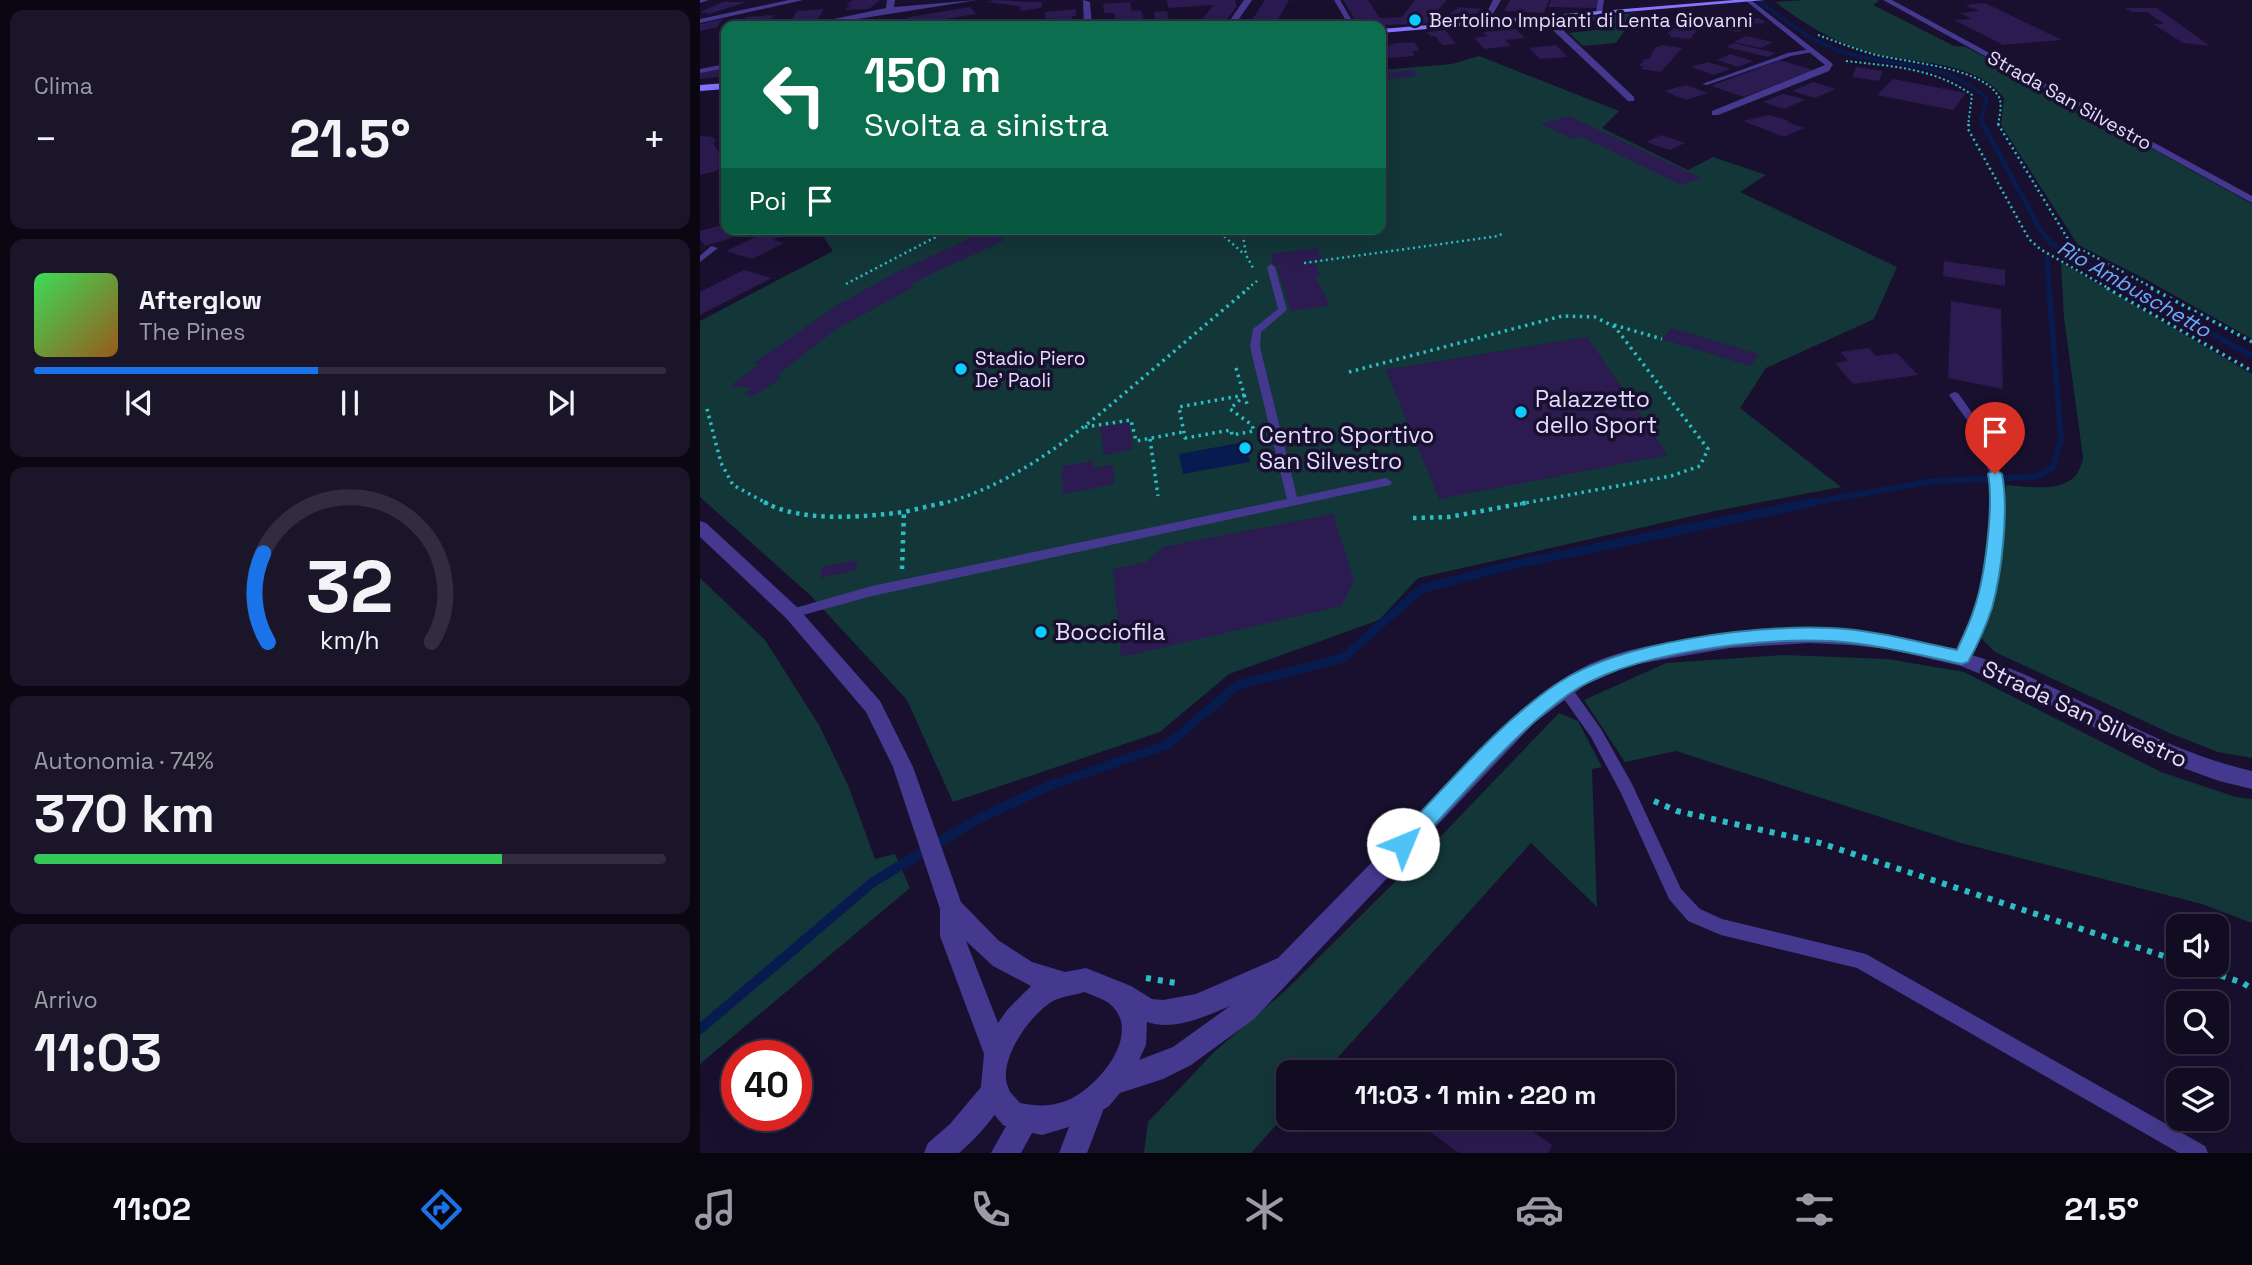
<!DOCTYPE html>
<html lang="it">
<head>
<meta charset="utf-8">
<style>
	:root { --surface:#120c22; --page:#1b152a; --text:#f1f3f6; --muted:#9c9ba5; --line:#312c40; --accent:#1a73e8 }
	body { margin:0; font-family:"Space Grotesk",sans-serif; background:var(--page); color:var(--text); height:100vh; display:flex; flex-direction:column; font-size:26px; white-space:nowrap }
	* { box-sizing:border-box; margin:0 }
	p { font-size:23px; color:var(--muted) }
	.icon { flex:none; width:38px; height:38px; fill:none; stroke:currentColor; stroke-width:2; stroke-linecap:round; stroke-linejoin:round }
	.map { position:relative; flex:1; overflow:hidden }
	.panel { display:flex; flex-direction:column; gap:10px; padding:10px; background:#0a0713; width:700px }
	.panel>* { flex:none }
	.hud { position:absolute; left:21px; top:21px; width:665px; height:214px; border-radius:14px; box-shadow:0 7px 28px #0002,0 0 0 2px var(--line); background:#0b6e4f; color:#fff; overflow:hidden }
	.fabs { position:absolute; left:1466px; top:914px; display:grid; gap:14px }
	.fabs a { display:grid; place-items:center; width:63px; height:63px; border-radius:14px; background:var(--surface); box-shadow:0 7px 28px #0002,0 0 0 2px var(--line); font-size:35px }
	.speed { position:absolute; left:21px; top:1040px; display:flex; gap:14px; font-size:35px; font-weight:700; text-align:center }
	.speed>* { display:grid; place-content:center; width:91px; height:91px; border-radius:50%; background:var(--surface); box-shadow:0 7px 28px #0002,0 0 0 2px var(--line); line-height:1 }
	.speed .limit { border:10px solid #d22; background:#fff; color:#111 }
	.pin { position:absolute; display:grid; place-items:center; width:60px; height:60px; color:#fff; margin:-72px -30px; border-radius:50% 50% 50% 0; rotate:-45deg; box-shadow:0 0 7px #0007 }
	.pin .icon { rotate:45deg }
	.me { position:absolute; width:77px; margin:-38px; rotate:45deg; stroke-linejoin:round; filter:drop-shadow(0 0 5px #0008) }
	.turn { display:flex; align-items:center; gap:24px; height:147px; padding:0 28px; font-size:32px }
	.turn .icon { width:91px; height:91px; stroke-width:2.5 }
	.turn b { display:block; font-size:49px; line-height:60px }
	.then { display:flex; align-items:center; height:66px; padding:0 28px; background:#0003; gap:14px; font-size:26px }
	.big { font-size:52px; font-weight:700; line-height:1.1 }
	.panel .tile { flex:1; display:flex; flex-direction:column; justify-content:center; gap:10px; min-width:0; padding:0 24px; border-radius:14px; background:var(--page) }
	.panel .dial { align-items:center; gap:0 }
	.dial svg { height:182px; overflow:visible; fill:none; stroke:var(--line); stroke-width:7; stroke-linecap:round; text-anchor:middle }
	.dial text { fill:var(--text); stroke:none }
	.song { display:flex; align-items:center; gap:21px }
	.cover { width:84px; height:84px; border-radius:10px; background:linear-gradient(135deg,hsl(130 70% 55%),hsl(30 70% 35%)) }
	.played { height:7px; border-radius:4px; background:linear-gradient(90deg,var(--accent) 45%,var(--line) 45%) }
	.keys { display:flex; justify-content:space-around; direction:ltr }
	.heat { display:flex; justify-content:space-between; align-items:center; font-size:38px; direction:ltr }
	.charge { height:10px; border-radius:5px; background:linear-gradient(90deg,#34c759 74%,var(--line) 0) }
	.trip { position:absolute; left:576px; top:1060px; width:399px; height:70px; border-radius:14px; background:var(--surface); box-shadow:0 7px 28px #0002,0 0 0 2px var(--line); font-weight:700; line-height:70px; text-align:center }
	.tab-bar { display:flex; height:112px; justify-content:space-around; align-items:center; background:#07050e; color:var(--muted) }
	.tab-bar .icon { width:49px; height:49px }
	.tab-bar .current { color:var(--accent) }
	.tab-bar b { font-size:32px; color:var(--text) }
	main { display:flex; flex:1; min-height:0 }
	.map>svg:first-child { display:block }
	.green { fill:#133638 }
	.water { fill:#081b4f }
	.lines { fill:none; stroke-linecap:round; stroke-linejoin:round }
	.stream-far4 { stroke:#081b4f; stroke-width:3.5 }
	.stream-far3 { stroke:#081b4f; stroke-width:5 }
	.stream-far2 { stroke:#081b4f; stroke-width:6 }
	.stream-far1 { stroke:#081b4f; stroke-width:9 }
	.stream { stroke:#081b4f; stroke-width:10 }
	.building { fill:#2b1b50 }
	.path-far4 { stroke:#2bbfc5; stroke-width:2; stroke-dasharray:2 2.5; stroke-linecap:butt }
	.path-far3 { stroke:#2bbfc5; stroke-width:2.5; stroke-dasharray:2 3.5; stroke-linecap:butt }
	.path-far2 { stroke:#2bbfc5; stroke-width:3.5; stroke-dasharray:2.5 4.5; stroke-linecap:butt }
	.path-far1 { stroke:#2bbfc5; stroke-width:4.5; stroke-dasharray:3.5 5; stroke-linecap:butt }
	.path { stroke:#2bbfc5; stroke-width:6; stroke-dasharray:5 7; stroke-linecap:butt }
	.service { fill:#45398f; fill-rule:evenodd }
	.minor { fill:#45398f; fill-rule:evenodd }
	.tertiary { fill:#45398f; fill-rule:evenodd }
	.secondary { fill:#8674ff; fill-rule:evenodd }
	.route { fill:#4fc3f7; stroke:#337fa1; stroke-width:2 }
	.poi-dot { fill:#09cdff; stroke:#18102e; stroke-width:2.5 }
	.labels { text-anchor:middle; stroke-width:7; stroke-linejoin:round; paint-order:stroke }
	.far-poi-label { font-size:19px; fill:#e4ddff; stroke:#18102e; text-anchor:start }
	.far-street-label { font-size:19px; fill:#e4ddff; stroke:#18102e }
	.far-water-label { font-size:21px; font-style:italic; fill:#6babff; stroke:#18102e }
	.poi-label { font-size:23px; fill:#e4ddff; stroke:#18102e; text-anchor:start }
	.street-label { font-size:23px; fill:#e4ddff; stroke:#18102e }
</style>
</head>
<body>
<main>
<section class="panel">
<div class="tile"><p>Clima</p>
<div class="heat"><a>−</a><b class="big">21.5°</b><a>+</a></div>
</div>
<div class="tile">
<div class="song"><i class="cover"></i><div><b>Afterglow</b><p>The Pines</p></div></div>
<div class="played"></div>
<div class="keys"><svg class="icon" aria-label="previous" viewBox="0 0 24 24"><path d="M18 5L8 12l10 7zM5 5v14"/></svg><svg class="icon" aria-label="pause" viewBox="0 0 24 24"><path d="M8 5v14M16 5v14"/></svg><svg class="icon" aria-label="next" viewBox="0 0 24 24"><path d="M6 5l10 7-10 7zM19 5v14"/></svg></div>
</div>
<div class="tile dial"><svg viewBox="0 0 100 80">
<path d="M14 69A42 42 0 1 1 86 69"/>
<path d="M14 69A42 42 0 0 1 12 30" stroke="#1a73e8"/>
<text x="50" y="56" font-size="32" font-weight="700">32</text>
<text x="50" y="72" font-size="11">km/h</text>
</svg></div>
<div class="tile"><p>Autonomia · 74%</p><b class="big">370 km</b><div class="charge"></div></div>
<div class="tile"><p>Arrivo</p><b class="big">11:03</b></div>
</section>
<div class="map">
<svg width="1552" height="1153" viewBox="0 0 1552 1153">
	<rect width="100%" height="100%" fill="#18102e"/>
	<path class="green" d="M1104 0H1177L1179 1 1173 5 1254 46 1266 47 1297 63 1552 204V339L1447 280 1378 245 1301 125 1304 98C1276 60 1215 64 1175 54 1135 43 1108 26 1075 2Z
		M937 13 916 43 883 46 869 33 903 29 894 21 860 25 855 20Z
		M779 56 919 111 902 128 988 170 1013 157 1066 175 1040 192 1197 267 1174 319 1066 368 1040 408 1141 487 1015 511 718 578 679 620 529 674 460 732 253 802 207 700 109 594 0 497V321L133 251 118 229H681V70L752 64Z
		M1361 262 1552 374V758L1518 752 1472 734 1295 652 1281 638 1291 613 1304 535 1306 485C1335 487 1378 496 1383 457L1364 318Z
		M0 578 65 640 119 725 148 785 175 859 195 854 210 888 0 1064Z
		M1084 655 1188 659 1264 672 1461 772 1536 797 1552 799V923L1502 904 1261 843 976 751 925 762 884 700 966 663Z
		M859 713 878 721 902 767 892 769 897 907 831 843 624 1073H588V1112L551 1153H444L448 1122 514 1052 587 989 744 833Z"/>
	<path class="water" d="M545 442 550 462 483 474 479 454Z"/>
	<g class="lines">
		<path class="stream-far4" d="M1057 0C1084 19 1108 40 1140 51 1194 69 1239 57 1287 98L1281 120 1283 126"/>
		<path class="stream-far3" d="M1283 124 1341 231 1352 244 1433 289
			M1347 257 1349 289"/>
		<path class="stream-far2" d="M1430 288 1552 356
			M1105 504 1233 481 1335 477 1353 468 1361 439 1349 288"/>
		<path class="stream-far1" d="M351 785 467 745 538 685 643 658 721 589 808 566 1115 502"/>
		<path class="stream" d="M0 1029 173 882 278 819 355 783"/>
	</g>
	<path class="building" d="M153 0H180L169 9 144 10 150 6 146 5Z
		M294 0 330 2H342L341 8 320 11 321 7 317 6 287 2Z
		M467 0H535L537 6 522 26H498L513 5 468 8Z
		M565 0H589L576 23 571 26H548Z
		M643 0H668L680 18 702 17 715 0H747L730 19H734L731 23 668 26H659Z
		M810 0H849L844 13 804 11Z
		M851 0H898L897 8 848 7Z
		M23 2H47L9 14 0 12Z
		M430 2 432 11 441 10 444 20 433 21 434 26H406V23L416 22 414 13H404L403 4Z
		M1285 3 1362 40 1303 45 1254 20 1272 19 1260 13 1279 11 1265 5Z
		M270 7 276 14 228 22 230 26H200V21L210 17Z
		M759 7 782 9 774 16H747Z
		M1425 8H1457L1510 46 1483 43 1453 24H1464L1447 12H1432Z
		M124 9 117 20 90 22 97 11Z
		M376 9V16H372L373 26H349V18L345 19V12Z
		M467 11 470 26H456L454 12Z
		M74 15 69 21 41 23 46 17Z
		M987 16 1006 18 990 39 970 37 971 34H967L972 28H977L981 23H978Z
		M165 18 171 22H168L170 24 131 26Z
		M1059 18 1066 23 1045 24 1040 32 1023 30 1030 20Z
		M23 19 17 27 0 31V24Z
		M646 21 648 26H604V24Z
		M816 29 825 38 805 40 811 46 784 49 774 38 787 36 783 32Z
		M745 30 756 44 742 45 735 36H731L727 32Z
		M1046 36 1073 42 1061 48 1034 42Z
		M707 42 715 43 719 51H712L715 56 689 58 684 49 691 44Z
		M1034 43 1076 53 1068 57 1026 47Z
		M856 45 868 57 840 59 829 48Z
		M962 45 982 48 961 72 941 69 943 66H939L945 59H949L955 48Z
		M1030 54 1053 61 1038 67 1017 60Z
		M1080 60 1113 70 1044 97 1011 86Z
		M1008 62 1031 69 1014 75 991 67Z
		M1156 67 1183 71 1179 81 1152 77Z
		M17 69H26V76L0 79V72Z
		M714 70 717 76 686 79 684 73Z
		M1193 79 1266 93 1253 110 1177 95Z
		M1113 82 1136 89 1115 98 1092 91Z
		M986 85 1008 93 986 100 964 91Z
		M1083 94 1093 96 1105 100 1084 109 1063 102Z
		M1069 115 1090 121 1087 122 1104 128 1084 137 1043 121Z
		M869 116 1001 178 982 185 882 137 873 139 841 124Z
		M961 135 985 143 970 150 946 142Z
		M0 136 13 137 17 141 13 142 23 159 26 158V164L16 171 0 175Z
		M26 224V229L41 230 28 234 31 238 5 246 0 239V231Z
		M72 229H95L73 240 84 243 52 259 26 251Z
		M290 229 312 231 300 236 303 241 210 284 215 286 135 330 77 375 81 378 66 388 52 396 44 394 52 388 30 386 59 365 54 363 136 306 197 272Z
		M617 248 622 259 604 262 605 265 615 263 620 275 615 276 630 305 591 311 577 268 591 265 574 266 570 254Z
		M1244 261 1305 270V286L1243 276Z
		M44 270 72 278 0 315V292Z
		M1251 301 1301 309 1303 389 1248 378Z
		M972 328 1059 354 1050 366 962 339Z
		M887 337 968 455 739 499 686 370Z
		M1169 348 1176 356 1197 353 1218 375 1153 384 1135 363 1148 361 1140 352Z
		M429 422 433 449 404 455 400 427Z
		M393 461V468L413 465 415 484 363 494 362 466Z
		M633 514 654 581 641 606 421 657 413 569 446 562 463 547Z
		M157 560 156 570 120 578 122 567Z
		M715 1118H813L852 1145 848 1153H759L714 1120Z"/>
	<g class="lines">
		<path class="path-far4" d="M1118 35C1135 41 1152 48 1169 53 1202 63 1276 65 1297 94 1304 102 1299 116 1298 126
			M1146 61C1190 66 1235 68 1272 95L1268 126"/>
		<path class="path-far3" d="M1269 124 1268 129 1329 239 1340 249 1410 289
			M1298 124 1371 244 1455 289
			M516 229 544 254
			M542 229 546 255 553 268
			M604 263 799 236 804 232
			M146 284 251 229
			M547 289 557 281"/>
		<path class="path-far2" d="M1407 288 1552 371
			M1451 288 1552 342
			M914 325 962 339
			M536 368 547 404
			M649 372 862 316 895 317 915 327 1008 449 1000 466 971 476 820 504
			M545 395 530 409 552 425 554 431 532 435 531 430 485 438 479 407Z
			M7 409 21 463 33 485 68 504
			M385 427 431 420 436 441 483 432
			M450 439 458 496
			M241 504C318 484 380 431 439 381 476 350 512 319 549 288"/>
		<path class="path-far1" d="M64 502C102 523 162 517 204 512
			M713 518 749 517 830 502
			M202 569 204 512 247 502"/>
		<path class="path" d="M954 801 977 811 1120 843 1479 961
			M1487 964 1543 983 1552 989
			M446 978 476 983"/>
		<path class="service" d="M634 0H640L655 26H649Z
			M898 0H904L902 13 899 15 896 13Z
			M1111 49 1113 52 1091 56 1007 85 1002 84 1088 53Z
			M26 64V68L0 73V69Z
			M11 246 18 248 0 262V256Z
			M571 264 575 267 587 310 561 332 560 347 597 497 686 478 692 482 690 485 172 596 92 618 88 616 86 613 88 610 172 586 587 499 550 347 553 329 578 309 567 267Z
			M1254 392 1258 393 1282 427 1300 474 1299 476 1295 478 1290 474 1272 427 1249 395Z
			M1297 481 1303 485 1300 545 1289 608 1269 658 1267 662H1257L1255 658 1277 608 1288 545 1291 485Z
			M864 683 869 684 901 729 932 784 981 889 1000 909 1022 919 1166 954 1505 1146 1508 1153H1479L1157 968 1021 935 988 921 969 899 921 793 891 737 859 692 857 688 859 684Z"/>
		<path class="minor" d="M0 0H9L0 3Z
			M89 0H103L0 23V19Z
			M187 0H195L194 7 278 0 119 25 115 23 186 8Z
			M383 0 390 2 392 26H384Z
			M544 0H552L534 26H526Z
			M793 0H801L787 24H781Z
			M1045 0H1051L1133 64 1129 71 1018 115H1012V111L1125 65Z
			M841 15H847L934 97V101H928L841 19Z
			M296 1076 305 1080 309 1089C300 1112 278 1137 259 1153H224L228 1143 250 1124 287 1080Z
			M389 1097 399 1101 403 1111 387 1153H359L379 1101Z
			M324 1108 334 1112 338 1122 321 1153H291L314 1112Z"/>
		<path class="tertiary" d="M1183 0H1192L1552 196V203Z
			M0 521 6 523 98 608 180 701 213 767 261 902 298 940 332 962 365 972 386 968 431 986 452 999 463 1000 496 994 578 958 820 711C842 694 864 676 890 664 923 649 961 643 997 638 1104 623 1208 628 1309 668 1392 702 1464 751 1552 771V789L1519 781 1448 755 1327 693 1261 666 1188 649 1149 645 1109 643 1030 648 931 665 885 685 834 723 554 1019 491 1065 463 1079 420 1093 409 1106 382 1123 342 1135 313 1129 303 1125 291 1111 281 1086 284 1054 240 936V909L193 767 166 712 86 618 0 537ZM266 941 293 966 331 986 308 1009 298 1023ZM385 992C393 996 404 999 410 1004 445 1034 395 1092 363 1102 347 1107 336 1106 320 1103 317 1099 312 1095 309 1090 295 1063 330 1014 353 1001 363 996 375 995 385 992ZM530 1006 473 1047 439 1060 446 1045 447 1022C474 1031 504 1017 530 1006Z"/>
		<path class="secondary" d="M1034 0H1065L681 33V29Z
			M26 83V89L0 91V85Z"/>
	</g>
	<path class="route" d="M1295 469 1302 474C1309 509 1302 572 1292 608 1286 626 1277 646 1268 662L1262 664C1219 655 1175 644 1131 641 1059 638 928 652 869 694 809 737 761 798 710 851L703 853 696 851 693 844 696 838C747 786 798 723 858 683 922 641 1054 625 1131 628 1173 630 1215 641 1257 650 1263 636 1270 623 1274 609 1285 578 1294 505 1288 474Z"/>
	<g class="poi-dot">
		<circle cx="715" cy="20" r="7"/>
		<circle cx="261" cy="369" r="7"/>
		<circle cx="821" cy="412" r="7"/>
		<circle cx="545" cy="448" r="7"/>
		<circle cx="341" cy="632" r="7"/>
	</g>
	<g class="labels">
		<g class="far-poi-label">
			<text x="729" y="27">Bertolino Impianti di Lenta Giovanni</text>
			<text x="275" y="365">Stadio Piero<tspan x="275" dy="22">De' Paoli</tspan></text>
		</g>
		<g class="far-street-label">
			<text transform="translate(1370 100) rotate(29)" y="7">Strada San Silvestro</text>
		</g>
		<g class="far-water-label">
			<text transform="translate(1434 289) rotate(30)" y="7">Rio Ambuschetto</text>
		</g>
		<g class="poi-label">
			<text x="835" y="407">Palazzetto<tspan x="835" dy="26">dello Sport</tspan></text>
			<text x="559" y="443">Centro Sportivo<tspan x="559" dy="26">San Silvestro</tspan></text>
			<text x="355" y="640">Bocciofila</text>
		</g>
		<g class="street-label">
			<text transform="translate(1385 714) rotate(25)" y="8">Strada San Silvestro</text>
		</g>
	</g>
</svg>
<div class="fabs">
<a><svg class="icon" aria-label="sound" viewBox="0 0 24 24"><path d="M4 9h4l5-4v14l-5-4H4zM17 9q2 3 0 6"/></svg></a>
<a><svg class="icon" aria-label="search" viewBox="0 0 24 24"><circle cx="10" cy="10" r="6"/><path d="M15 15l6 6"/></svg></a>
<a><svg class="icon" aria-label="layers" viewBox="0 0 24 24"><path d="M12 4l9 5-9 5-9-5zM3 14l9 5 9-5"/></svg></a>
</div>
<div class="speed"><div class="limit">40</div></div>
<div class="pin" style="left:1295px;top:474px;background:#d93025"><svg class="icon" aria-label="arrive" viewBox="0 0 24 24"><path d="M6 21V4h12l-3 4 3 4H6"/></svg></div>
<svg class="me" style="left:703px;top:844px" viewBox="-20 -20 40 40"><circle r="19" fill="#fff"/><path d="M0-13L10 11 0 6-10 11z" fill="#4fc3f7"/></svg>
<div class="trip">11:03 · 1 min · 220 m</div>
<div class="hud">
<div class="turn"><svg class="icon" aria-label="left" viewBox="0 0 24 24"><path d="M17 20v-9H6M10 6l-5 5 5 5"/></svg><div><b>150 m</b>Svolta a sinistra</div></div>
<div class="then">Poi<svg class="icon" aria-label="arrive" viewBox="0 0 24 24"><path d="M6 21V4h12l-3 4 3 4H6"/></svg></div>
</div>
</div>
</main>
<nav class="tab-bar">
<b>11:02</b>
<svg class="icon current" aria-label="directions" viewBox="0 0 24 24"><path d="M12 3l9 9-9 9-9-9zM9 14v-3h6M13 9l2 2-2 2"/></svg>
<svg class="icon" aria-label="music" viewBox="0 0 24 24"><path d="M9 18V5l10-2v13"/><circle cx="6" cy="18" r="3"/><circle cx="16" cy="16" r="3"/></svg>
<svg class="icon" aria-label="phone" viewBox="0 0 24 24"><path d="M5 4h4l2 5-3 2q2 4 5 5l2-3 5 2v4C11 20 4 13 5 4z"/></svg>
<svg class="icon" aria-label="climate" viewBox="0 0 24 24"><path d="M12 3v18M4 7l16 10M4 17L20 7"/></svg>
<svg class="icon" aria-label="car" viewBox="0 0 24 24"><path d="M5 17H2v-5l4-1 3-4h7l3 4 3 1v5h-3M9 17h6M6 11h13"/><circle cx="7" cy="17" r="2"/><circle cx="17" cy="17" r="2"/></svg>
<svg class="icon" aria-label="filters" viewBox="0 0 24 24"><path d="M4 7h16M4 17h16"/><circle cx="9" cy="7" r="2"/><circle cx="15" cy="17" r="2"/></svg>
<b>21.5°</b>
</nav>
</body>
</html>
